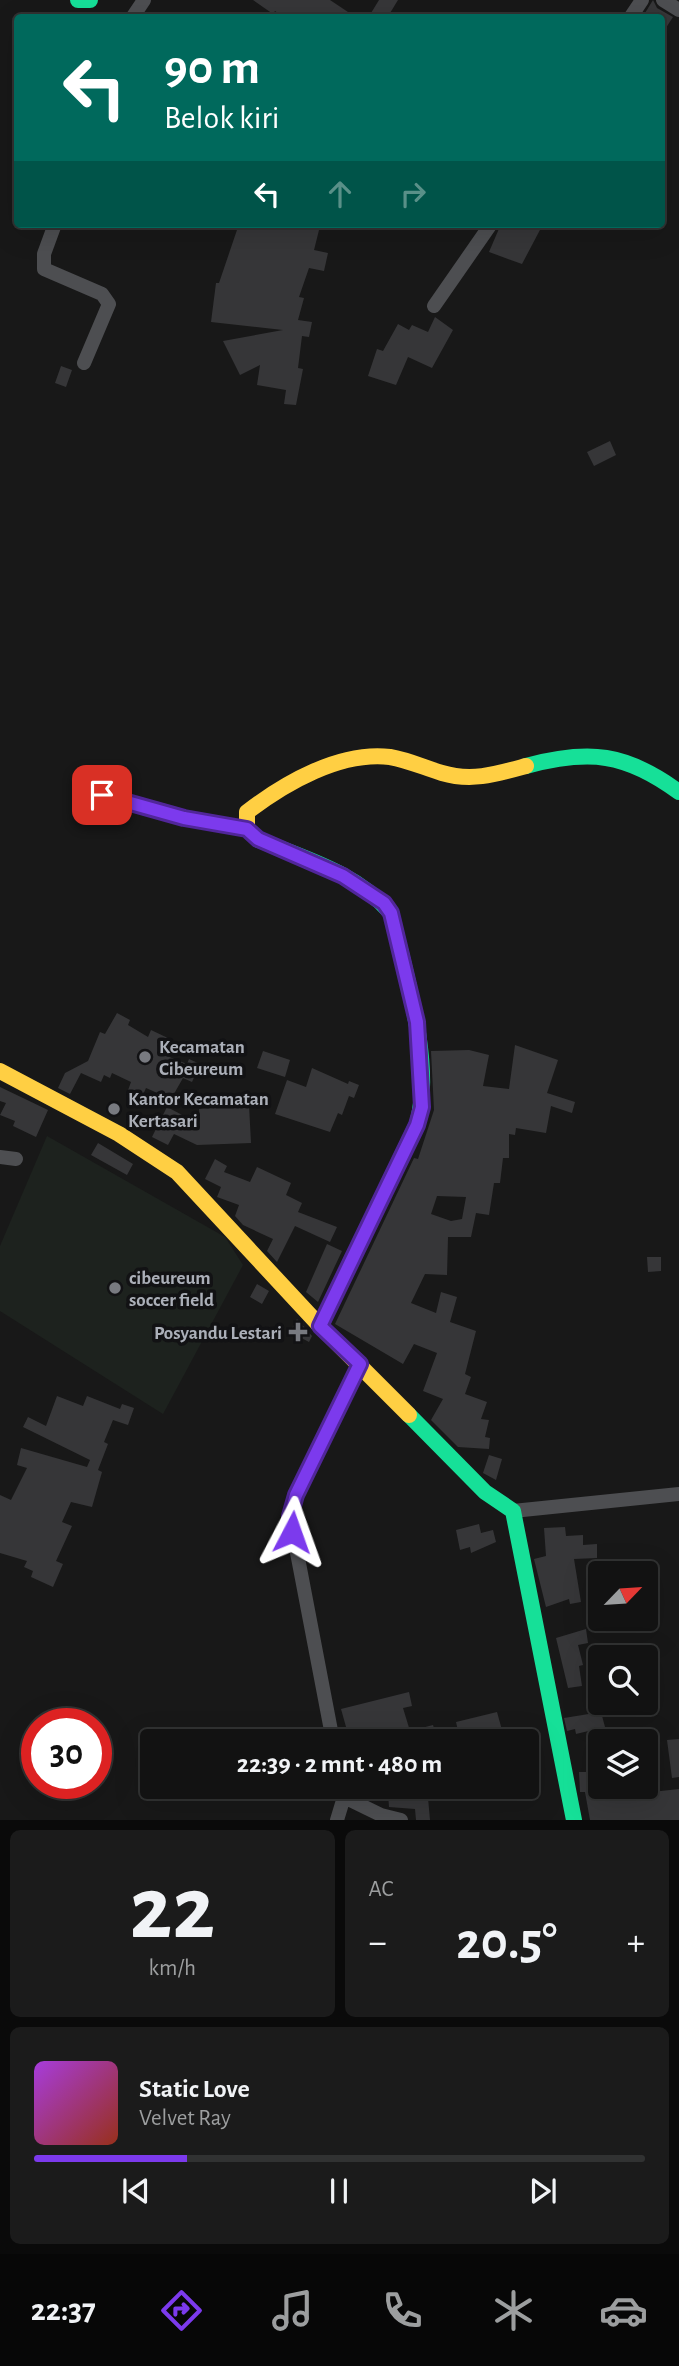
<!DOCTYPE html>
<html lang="id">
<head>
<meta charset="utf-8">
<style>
	:root { --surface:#121212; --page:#1b1b1b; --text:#f1f3f6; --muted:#9c9e9f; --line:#313232; --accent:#7c3aed }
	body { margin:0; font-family:"Alegreya Sans",sans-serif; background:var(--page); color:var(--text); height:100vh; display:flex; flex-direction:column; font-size:26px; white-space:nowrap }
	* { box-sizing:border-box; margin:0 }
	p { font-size:23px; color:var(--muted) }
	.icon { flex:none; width:38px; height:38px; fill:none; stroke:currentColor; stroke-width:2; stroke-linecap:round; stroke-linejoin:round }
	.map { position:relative; height:1820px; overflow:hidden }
	.drawer { display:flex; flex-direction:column; gap:10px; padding:10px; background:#0a0a0a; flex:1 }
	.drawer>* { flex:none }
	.top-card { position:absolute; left:14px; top:14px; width:651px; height:214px; border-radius:7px; box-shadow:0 7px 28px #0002,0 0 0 2px var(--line); background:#00695c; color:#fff; overflow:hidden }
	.needle { width:46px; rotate:65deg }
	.tools { position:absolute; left:588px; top:1561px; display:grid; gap:14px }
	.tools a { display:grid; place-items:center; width:70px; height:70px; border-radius:7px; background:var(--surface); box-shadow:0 7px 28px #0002,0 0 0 2px var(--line); font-size:35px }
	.speed { position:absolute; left:21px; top:1708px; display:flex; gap:14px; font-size:35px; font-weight:700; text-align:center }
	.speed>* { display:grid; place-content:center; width:91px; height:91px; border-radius:50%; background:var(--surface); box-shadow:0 7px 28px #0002,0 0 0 2px var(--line); line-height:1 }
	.speed .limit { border:10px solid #d22; background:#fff; color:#111 }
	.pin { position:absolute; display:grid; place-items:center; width:60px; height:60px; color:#fff; margin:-30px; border-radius:14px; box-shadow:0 4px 10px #0006 }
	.me { position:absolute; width:77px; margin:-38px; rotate:4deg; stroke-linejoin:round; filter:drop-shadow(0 0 5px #0008) }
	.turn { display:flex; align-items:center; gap:24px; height:147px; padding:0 35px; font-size:32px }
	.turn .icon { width:91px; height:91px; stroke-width:2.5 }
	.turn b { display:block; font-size:49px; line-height:60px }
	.lanes { display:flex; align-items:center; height:66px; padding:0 35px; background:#0003; justify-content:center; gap:35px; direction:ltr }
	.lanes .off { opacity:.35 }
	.big { font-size:52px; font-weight:700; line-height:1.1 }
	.drawer .tile { flex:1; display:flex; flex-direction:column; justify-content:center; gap:10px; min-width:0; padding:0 24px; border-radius:10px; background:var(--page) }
	.drawer .dial { align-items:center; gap:0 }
	.dial b { font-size:91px; line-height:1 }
	.song { display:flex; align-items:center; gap:21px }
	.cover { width:84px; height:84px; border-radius:10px; background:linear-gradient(135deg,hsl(280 70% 55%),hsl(10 70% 35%)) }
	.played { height:7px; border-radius:4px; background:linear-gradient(90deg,var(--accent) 25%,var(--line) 25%) }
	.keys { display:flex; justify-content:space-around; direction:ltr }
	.heat { display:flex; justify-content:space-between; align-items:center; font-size:38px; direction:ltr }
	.drawer .tiles { flex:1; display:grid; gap:10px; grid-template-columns:1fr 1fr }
	.tile:last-child { grid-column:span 2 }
	.trip { position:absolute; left:140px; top:1729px; width:399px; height:70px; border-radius:7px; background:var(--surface); box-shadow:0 7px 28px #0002,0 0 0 2px var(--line); font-weight:700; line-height:70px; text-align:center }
	.menu { display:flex; height:112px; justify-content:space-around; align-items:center; background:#070707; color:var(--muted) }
	.menu .icon { width:49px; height:49px }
	.menu .active { color:var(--accent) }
	.menu b { font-size:32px; color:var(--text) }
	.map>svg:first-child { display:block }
	.green { fill:#1d221e }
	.building { fill:#363638; fill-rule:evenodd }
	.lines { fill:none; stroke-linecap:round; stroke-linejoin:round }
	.street { stroke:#4d4e51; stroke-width:14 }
	.fast { stroke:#16e098; stroke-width:16 }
	.slow { stroke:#ffcf43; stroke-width:16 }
	.route-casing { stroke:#51269a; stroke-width:18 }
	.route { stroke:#7c3aed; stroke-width:12 }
	.poi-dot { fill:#787a80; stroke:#121214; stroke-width:2.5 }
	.labels { text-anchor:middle; stroke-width:7; stroke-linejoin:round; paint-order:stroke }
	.poi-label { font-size:19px; font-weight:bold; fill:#abafb8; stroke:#121214; text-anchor:start }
</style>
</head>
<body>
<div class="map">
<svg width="679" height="1820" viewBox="0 0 679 1820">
	<rect width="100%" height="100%" fill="#181818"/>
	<path class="green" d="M47 1136 225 1237 243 1265 163 1414 0 1311V1246Z"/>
	<path class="building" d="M253 0H330L357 18H285L275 11 273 14Z
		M379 0H398L387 18H368Z
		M653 0 657 8 673 17 662 34V18H642Z
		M239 224H294L319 230 314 250 328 253 324 271 309 268 299 297 304 298 298 320 312 322 309 337 302 336 298 368 303 369 296 405 284 404 286 390 257 385 260 365 240 375 223 341 283 330 211 322 216 283H219Z
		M501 224H534L541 228 522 264 489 252Z
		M435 317 453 330 432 368 408 357 396 385 368 376 377 349 383 351 398 324 409 330 412 325 428 332Z
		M61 366 72 370 66 387 55 383Z
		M610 441 616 455 594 466 587 452Z
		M117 1013 130 1020 128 1025 148 1037 151 1030 170 1039 162 1054 187 1064 189 1059 200 1064 192 1082 183 1078 171 1099 146 1088 141 1099 127 1093 131 1082 112 1073 110 1078 104 1075 101 1082 81 1073 70 1094 58 1088 65 1073 88 1061 100 1032 105 1034Z
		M515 1045 558 1060 547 1093 575 1102 572 1113 551 1106 546 1133 516 1128 515 1135 509 1134V1158H503L500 1183H494L489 1215 476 1213 471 1237H448L447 1275 425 1274 411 1303 436 1313 441 1292 457 1297 450 1322 476 1331 465 1374 471 1377 465 1394 487 1402 481 1419 489 1420 485 1437 490 1438 489 1449 458 1447 431 1420 443 1399 423 1391 437 1353 414 1344 403 1364 335 1324 414 1158 418 1159 434 1110 431 1051 469 1050 489 1055 483 1086 509 1089ZM437 1196 466 1197 462 1219 451 1221 431 1214Z
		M263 1051 290 1060 285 1077 257 1068Z
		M312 1068 348 1084 349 1081 359 1085 354 1098 349 1096 342 1115 338 1113 330 1132 275 1114 287 1080 306 1087Z
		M0 1087 48 1110 36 1137 13 1126 15 1121 0 1115 6 1103 0 1101Z
		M249 1105 251 1143 197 1145 174 1134 168 1145 152 1137 167 1107 188 1118 190 1114 200 1119 199 1109Z
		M98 1143 133 1164 127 1175 91 1155Z
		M215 1159 227 1166 224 1172 250 1182 257 1167 291 1183 286 1195 302 1203 298 1212 337 1227 330 1242 295 1226 277 1262 267 1251 273 1239 243 1225 235 1216 239 1205 217 1197 221 1187 205 1179Z
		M327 1244 342 1251 318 1302 306 1292Z
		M647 1257H661V1271L648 1272Z
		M257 1284 269 1291 262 1304 250 1297Z
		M297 1319 312 1336 309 1342 290 1332Z
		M57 1396 83 1406 87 1396 120 1409 122 1404 134 1408 128 1425 113 1420 104 1442 108 1444 98 1470 102 1472 92 1507 71 1502 62 1522 72 1526 56 1561 63 1564 53 1587 31 1577 33 1571 24 1567 27 1561 0 1553V1495L11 1500 27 1468 17 1465 21 1448 87 1467 90 1460 23 1427 28 1417 46 1426Z
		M489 1455 502 1459 496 1480 483 1473Z
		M479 1524 481 1533 493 1530 496 1542 471 1553 470 1547 460 1550 456 1530Z
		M565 1527 566 1536 583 1535V1545L597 1544V1558L574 1559 581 1602 570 1604 569 1599 546 1607 534 1559 546 1556 544 1528Z
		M586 1629 588 1643 578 1645 583 1665 579 1666 582 1686 568 1688 556 1638Z
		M409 1692 412 1706 403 1708 410 1731 433 1725 438 1741H350L341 1709Z
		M497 1712 505 1741H490L487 1735 478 1737V1734L460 1739 456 1722Z
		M601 1712 605 1727 576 1734 575 1729 567 1731 564 1718Z
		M679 1739V1777L672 1778 667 1740Z
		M579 1772H600V1787H607V1797L679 1789V1820H590L585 1792H580Z
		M358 1787H427L430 1820H416L415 1809 389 1807 388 1794 367 1797 359 1794Z"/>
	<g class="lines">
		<path class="street" d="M663 0 679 10
			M132 18 144 0
			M630 18 642 0
			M55 224 44 254V269L102 294 109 304 84 363
			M434 306 491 224
			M102 795 184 818 247 829
			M0 1157 16 1159
			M513 1511 679 1494
			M333 1741 290 1516 296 1495 360 1364
			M344 1797 381 1815 401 1820
			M337 1820 344 1797 342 1787"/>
		<path class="fast" d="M78 0H90
			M526 766C589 749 626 753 679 792
			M259 840C307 859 356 873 391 913 405 972 434 1065 417 1124L320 1326
			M409 1415 485 1492 513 1511 574 1820"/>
		<path class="slow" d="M259 840 247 829V812C285 783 340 751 390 757 408 760 425 768 442 773 472 782 497 774 526 766
			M0 1071 119 1134 177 1172 320 1326 409 1415"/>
	</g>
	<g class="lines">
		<defs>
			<path id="route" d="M102 795 184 818 247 829 258 839 343 876 384 903 391 913 417 1022 422 1107 417 1125 320 1326 360 1364 296 1495 290 1516 292 1532"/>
		</defs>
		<use href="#route" class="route-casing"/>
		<use href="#route" class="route"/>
	</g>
	<g class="poi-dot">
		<circle cx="145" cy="1057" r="7"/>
		<circle cx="114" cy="1109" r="7"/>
		<circle cx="115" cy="1288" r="7"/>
		<path d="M294.5 1321.5h7v7h7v7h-7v7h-7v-7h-7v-7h7z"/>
	</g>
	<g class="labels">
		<g class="poi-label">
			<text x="159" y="1053">Kecamatan<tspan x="159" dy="22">Cibeureum</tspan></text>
			<text x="128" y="1105">Kantor Kecamatan<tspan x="128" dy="22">Kertasari</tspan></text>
			<text x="129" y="1284">cibeureum<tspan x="129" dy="22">soccer field</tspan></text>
			<text x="282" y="1339" text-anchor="end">Posyandu Lestari</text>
		</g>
	</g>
</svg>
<div class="tools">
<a><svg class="needle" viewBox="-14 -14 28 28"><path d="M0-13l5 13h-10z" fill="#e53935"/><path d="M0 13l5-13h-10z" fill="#9c9e9f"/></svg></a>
<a><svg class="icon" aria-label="search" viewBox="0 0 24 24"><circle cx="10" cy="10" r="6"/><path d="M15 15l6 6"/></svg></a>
<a><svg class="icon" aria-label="layers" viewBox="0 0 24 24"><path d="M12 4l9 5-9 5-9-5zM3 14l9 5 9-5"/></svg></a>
</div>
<div class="speed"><div class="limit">30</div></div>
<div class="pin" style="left:102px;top:795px;background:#d93025"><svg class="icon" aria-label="arrive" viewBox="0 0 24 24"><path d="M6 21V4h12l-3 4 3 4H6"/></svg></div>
<svg class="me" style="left:292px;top:1532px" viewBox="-20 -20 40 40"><path d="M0-17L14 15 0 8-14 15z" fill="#7c3aed" stroke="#fff" stroke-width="4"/></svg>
<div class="trip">22:39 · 2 mnt · 480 m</div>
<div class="top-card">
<div class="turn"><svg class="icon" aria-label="left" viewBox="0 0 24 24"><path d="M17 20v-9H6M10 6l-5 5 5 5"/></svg><div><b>90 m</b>Belok kiri</div></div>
<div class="lanes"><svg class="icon" aria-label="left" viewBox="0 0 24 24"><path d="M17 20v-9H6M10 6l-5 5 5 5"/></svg><svg class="icon off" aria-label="ahead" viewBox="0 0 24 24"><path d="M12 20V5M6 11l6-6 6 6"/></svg><svg class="icon off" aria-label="right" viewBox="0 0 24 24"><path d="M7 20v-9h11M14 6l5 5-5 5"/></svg></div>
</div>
</div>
<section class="drawer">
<div class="tiles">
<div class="tile dial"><b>22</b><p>km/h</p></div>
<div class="tile"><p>AC</p>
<div class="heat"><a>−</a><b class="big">20.5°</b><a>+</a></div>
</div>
<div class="tile">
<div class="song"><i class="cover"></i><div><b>Static Love</b><p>Velvet Ray</p></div></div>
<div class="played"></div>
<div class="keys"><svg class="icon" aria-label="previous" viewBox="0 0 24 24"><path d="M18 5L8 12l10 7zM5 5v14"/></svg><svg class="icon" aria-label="pause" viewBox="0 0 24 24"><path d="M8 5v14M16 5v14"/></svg><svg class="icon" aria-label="next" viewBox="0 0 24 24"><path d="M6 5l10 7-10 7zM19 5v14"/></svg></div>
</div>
</div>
</section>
<nav class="menu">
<b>22:37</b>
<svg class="icon active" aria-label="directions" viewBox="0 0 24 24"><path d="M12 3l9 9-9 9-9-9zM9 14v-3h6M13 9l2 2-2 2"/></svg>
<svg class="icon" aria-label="music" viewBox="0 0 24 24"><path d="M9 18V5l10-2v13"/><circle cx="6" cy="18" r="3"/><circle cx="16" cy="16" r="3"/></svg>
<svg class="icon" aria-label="phone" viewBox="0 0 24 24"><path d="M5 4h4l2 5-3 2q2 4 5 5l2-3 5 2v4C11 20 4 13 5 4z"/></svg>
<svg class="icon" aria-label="climate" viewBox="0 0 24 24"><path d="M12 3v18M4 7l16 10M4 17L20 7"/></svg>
<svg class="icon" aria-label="car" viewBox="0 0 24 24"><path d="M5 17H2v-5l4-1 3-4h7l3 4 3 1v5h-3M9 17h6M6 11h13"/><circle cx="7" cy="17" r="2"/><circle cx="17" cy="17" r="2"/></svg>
</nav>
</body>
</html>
